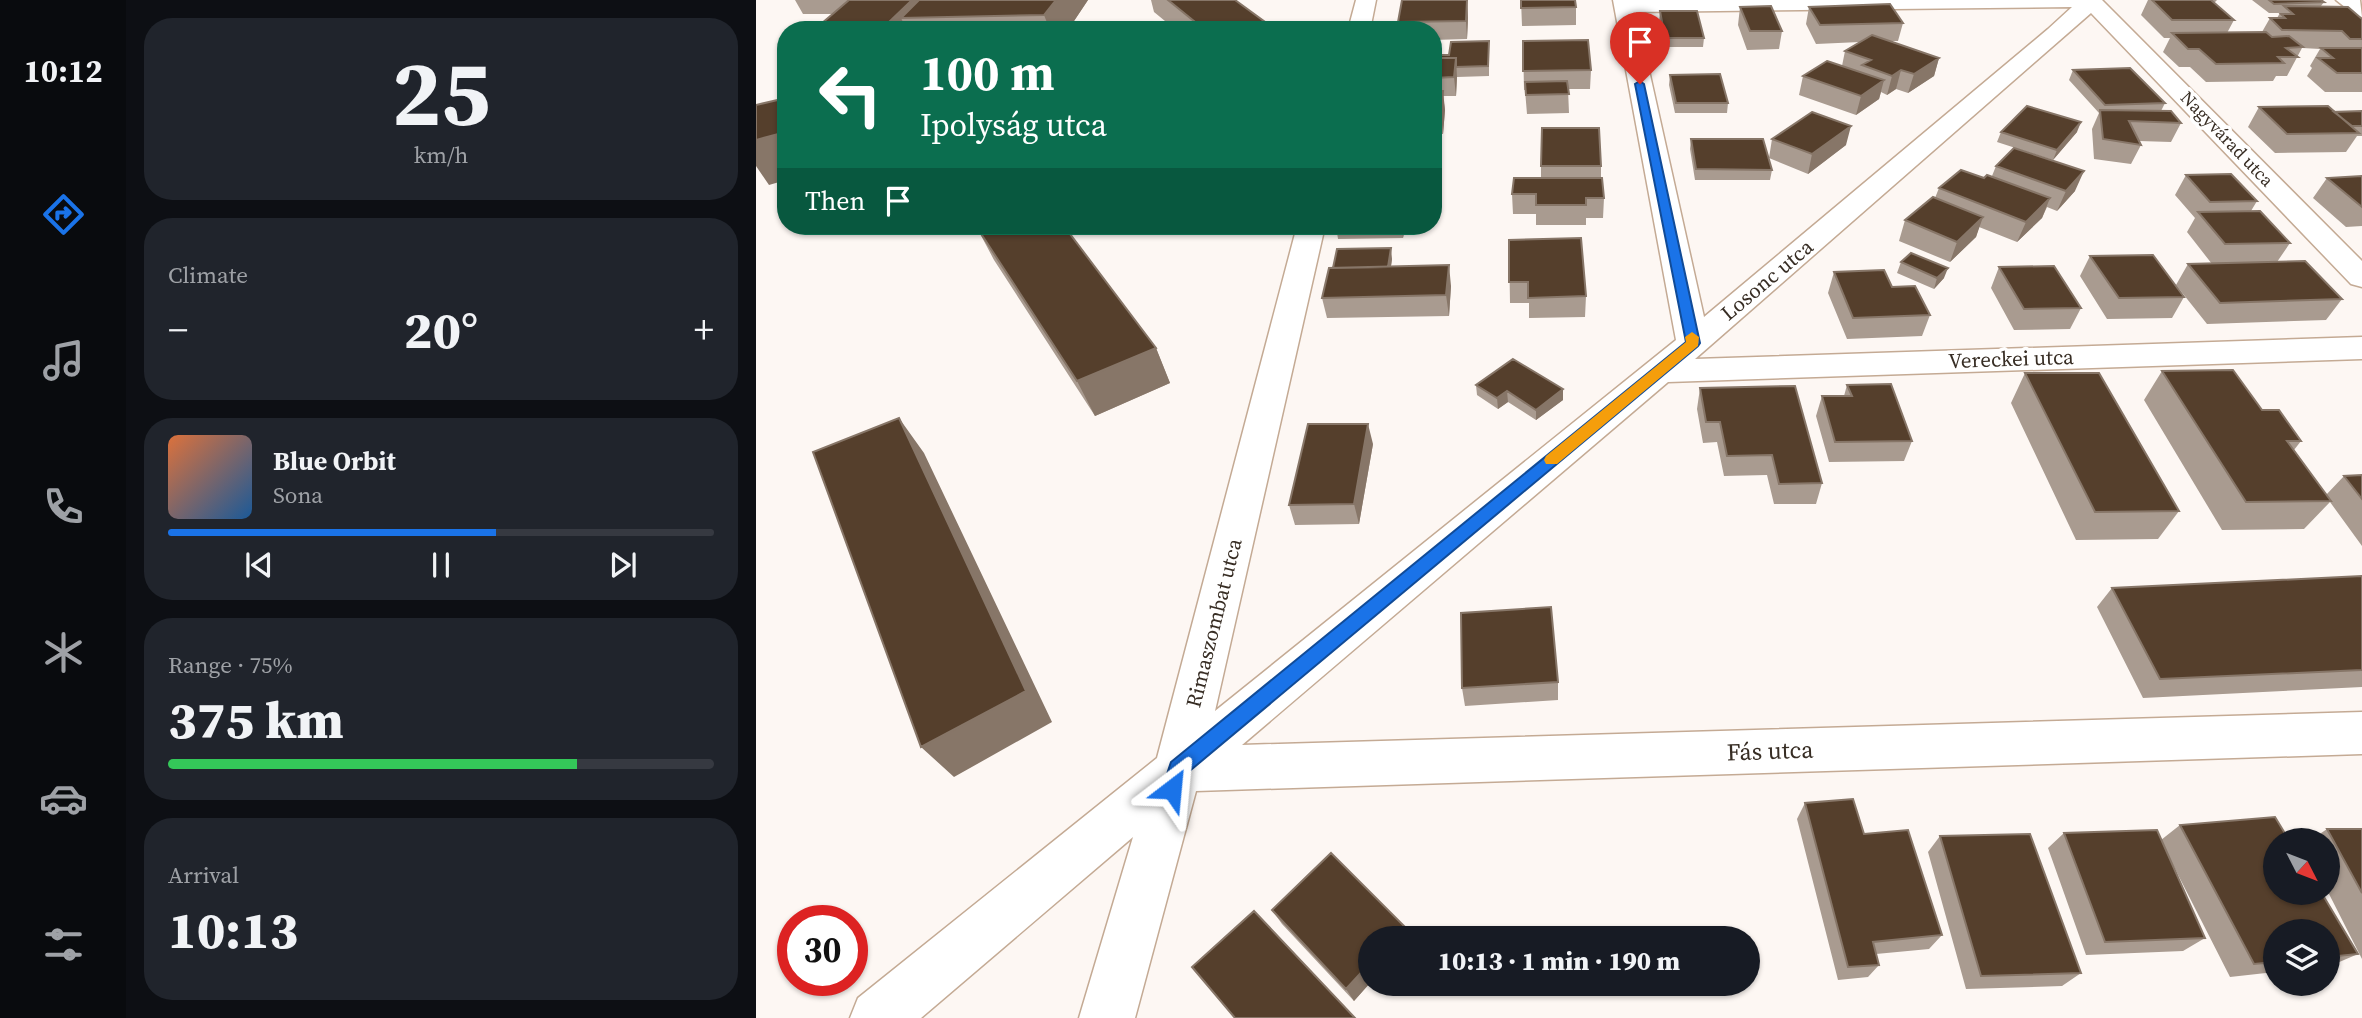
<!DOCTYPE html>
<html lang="en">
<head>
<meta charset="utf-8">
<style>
	:root { --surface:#171b24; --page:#20242c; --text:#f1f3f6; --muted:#9ea1a6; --line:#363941; --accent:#1a73e8 }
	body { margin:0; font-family:"Source Serif 4",serif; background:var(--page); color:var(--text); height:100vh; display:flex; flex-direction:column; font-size:26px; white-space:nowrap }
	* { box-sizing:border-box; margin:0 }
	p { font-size:23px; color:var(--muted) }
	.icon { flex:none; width:38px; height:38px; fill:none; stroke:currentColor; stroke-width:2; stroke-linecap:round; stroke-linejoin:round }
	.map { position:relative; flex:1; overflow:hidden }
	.sheet { display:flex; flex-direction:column; gap:18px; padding:18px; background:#0d0f14; width:630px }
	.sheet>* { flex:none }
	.banner { position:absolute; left:21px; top:21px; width:665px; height:214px; border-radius:28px; box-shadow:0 2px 5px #0004; background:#0b6e4f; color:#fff; overflow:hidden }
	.needle { width:46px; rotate:132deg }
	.buttons { position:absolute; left:1507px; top:828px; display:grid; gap:14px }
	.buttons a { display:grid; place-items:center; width:77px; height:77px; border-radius:50%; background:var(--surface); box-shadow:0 2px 5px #0004; font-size:35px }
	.speed { position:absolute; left:21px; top:905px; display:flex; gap:14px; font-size:35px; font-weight:700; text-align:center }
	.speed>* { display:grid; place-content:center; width:91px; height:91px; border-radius:50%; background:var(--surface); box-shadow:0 2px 5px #0004; line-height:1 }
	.speed .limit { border:10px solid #d22; background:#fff; color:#111 }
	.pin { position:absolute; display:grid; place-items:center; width:60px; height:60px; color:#fff; margin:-72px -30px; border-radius:50% 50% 50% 0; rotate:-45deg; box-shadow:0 0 7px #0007 }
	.pin .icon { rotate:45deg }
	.me { position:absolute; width:77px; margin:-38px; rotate:29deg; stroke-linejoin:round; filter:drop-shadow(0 0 5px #0008) }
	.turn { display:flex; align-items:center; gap:24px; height:147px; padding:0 28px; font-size:32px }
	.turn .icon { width:91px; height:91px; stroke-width:2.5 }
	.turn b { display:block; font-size:49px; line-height:60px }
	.then { display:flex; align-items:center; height:66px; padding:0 28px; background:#0003; gap:14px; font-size:26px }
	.big { font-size:52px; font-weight:800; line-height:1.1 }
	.sheet .tile { flex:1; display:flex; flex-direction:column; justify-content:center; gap:10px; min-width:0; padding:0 24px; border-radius:28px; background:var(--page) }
	.sheet .dial { align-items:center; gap:0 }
	.dial b { font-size:91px; line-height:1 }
	.song { display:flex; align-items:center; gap:21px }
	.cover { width:84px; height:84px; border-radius:10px; background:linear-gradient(135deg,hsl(20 70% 55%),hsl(210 70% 35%)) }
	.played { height:7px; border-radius:4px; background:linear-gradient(90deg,var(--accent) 60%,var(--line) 60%) }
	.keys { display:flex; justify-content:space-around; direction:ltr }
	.heat { display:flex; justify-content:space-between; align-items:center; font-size:38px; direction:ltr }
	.charge { height:10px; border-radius:5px; background:linear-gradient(90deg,#34c759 75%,var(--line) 0) }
	.trip { position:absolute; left:602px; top:926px; width:402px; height:70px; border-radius:35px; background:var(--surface); box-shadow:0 2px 5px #0004; font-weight:800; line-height:70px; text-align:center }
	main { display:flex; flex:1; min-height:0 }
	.dock { display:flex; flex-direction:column; width:126px; justify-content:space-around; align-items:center; background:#090b0e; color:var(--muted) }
	.dock .icon { width:49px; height:49px }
	.dock .active { color:var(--accent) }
	.dock b { font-size:32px; color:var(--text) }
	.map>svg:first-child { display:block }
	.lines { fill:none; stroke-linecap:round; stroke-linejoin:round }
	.street-casing { stroke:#c4aa94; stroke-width:3 }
	.street { fill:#fff; fill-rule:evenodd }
	.wall { fill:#a99b90 }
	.shaded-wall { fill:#877668 }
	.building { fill:#553f2c; stroke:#877668; stroke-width:2 }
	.route { fill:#1a73e8; stroke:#114b97; stroke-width:2 }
	.slow { fill:#f59e0b }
	.labels { text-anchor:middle; stroke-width:7; stroke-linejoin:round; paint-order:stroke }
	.far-street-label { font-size:18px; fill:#372d24; stroke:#fff }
	.street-label { font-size:21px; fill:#372d24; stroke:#fff }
	.near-street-label { font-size:24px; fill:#372d24; stroke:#fff }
</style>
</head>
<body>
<main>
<nav class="dock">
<b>10:12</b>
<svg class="icon active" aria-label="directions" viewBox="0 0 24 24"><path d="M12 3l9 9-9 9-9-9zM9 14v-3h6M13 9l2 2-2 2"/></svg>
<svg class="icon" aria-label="music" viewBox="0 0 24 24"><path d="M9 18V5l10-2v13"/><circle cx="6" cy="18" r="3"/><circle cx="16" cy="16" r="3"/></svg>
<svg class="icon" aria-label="phone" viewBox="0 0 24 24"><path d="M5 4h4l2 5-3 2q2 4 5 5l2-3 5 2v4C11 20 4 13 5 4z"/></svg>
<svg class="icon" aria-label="climate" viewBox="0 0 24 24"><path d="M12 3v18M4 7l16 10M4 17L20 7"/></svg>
<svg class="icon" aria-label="car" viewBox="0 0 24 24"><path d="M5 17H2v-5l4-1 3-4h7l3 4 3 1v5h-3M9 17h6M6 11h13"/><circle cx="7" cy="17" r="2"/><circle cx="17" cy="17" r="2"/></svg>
<svg class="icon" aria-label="filters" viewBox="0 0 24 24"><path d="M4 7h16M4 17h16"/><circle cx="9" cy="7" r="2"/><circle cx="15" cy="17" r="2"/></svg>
</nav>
<section class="sheet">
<div class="tile dial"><b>25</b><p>km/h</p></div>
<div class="tile"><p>Climate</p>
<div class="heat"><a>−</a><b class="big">20°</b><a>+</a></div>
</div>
<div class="tile">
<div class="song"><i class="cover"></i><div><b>Blue Orbit</b><p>Sona</p></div></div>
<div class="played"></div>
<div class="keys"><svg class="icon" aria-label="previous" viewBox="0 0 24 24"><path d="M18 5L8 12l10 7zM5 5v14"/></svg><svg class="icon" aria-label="pause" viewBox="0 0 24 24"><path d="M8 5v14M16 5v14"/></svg><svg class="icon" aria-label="next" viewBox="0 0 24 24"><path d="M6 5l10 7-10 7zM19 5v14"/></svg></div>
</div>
<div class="tile"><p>Range · 75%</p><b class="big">375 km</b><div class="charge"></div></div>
<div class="tile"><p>Arrival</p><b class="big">10:13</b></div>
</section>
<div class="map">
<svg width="1606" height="1018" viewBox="0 0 1606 1018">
	<rect width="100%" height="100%" fill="#fdf7f3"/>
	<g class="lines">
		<defs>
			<path id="street" d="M600 0H620L614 30H592Z
				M857 0H1346L1606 261V287L1595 284 1335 13 939 359 1606 337V359L912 382 486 745 1606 712V754L440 791 379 1018H323L377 837 165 1018H94L102 998 401 758 541 226H569L459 711 920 340ZM1316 7 1292 29 948 317 880 12Z
				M1580 0H1604L1606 17 1599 15Z"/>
		</defs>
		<use href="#street" class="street-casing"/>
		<use href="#street" class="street"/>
	</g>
	<path class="wall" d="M39 0H332L312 30H58L77 14H47Z
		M395 0H479L520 30H420L398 12Z
		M711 0 712 18 711 39 677 40V30H643L642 22 691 1Z
		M765 0 820 7V25L766 26Z
		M1392 0H1461L1458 3 1478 20 1471 33 1506 32 1514 18H1521L1524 13H1513L1496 0H1565L1568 2 1565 6 1606 19V92H1569L1551 76 1556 68 1554 66 1564 49 1546 48 1531 76H1520L1517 81 1450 82 1434 67H1423L1407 52 1414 38H1408L1385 15Z
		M984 7 1026 31 1023 49 991 50 982 25Z
		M1053 7 1147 23 1142 41H1134L1183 58 1178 76 1152 93 1140 89 1131 95 1125 92 1123 99 1100 115 1043 95 1047 76 1086 66 1089 51 1104 42 1060 44 1050 24Z
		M904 11 948 38 947 47H908L903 21Z
		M733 41V76L701 77 700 96H687L689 110 687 134H677V58H684Z
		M767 41 835 70 834 89H812L813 113 771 114 769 90H768Z
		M1317 70 1409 103 1405 111 1425 123 1415 142 1383 141 1385 145 1375 164 1338 159 1336 129 1343 113 1313 80Z
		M914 75 972 103 971 113H919L913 85Z
		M1503 107 1578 112H1606V136H1601L1590 152 1519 153 1492 127Z
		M1245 132H1321L1297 160 1241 142Z
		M935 139 1016 170 1014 180H939L934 149Z
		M1016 139 1090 145 1052 174 1013 158Z
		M785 166H845V178L848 198 847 218H830V225H780V214H757L756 194 785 178Z
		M1240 166 1319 191 1301 211 1291 207 1286 218 1261 242 1223 227 1220 237 1194 262 1143 241 1149 220 1179 198 1183 188 1236 176Z
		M1430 175 1501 201 1495 211 1534 243 1521 262 1586 299 1570 320 1451 324 1420 285 1432 264H1456L1431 232 1439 218 1419 195Z
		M1606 176V226L1590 227 1557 198 1571 178Z
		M220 226 400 348 414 383 339 416 238 260Z
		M580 226H649L647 238 582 239Z
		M753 240 830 296 829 317 773 318V303H754Z
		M1334 256 1428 297 1416 318 1351 319 1324 276Z
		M636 259 635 266 695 286 693 316 571 318 566 298Z
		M1145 262 1188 278 1178 289 1141 273Z
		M1243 267 1325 308 1314 329 1258 330 1235 288Z
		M1078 272 1136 287 1174 315 1166 336 1091 339 1072 293Z
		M1406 371 1506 410 1545 441 1538 450 1570 495 1588 476 1606 475V546L1574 502 1548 529 1466 530 1388 400Z
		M1269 373 1423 511 1402 539 1320 540 1255 403Z
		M720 385 807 389V400L780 420 752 402 742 409 721 395Z
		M1091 385 1156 441 1148 461 1073 462 1060 416 1066 396H1088Z
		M944 388 1066 483 1060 504H1018L1011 475 968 476 961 442 947 443 941 409Z
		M617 444 603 524 539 525 533 505Z
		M1606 576V687L1387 698 1341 607 1356 588Z
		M802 682V700L709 706 706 688Z
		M1049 803 1108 834 1186 935 1173 949 1120 954 1123 965 1112 977 1082 980 1041 819Z
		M1519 817 1533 840H1519V892H1565L1602 954 1574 966 1572 967V931H1519V972L1474 977 1415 861 1449 938 1427 951 1330 955 1292 848 1308 833 1401 830 1405 840 1424 825Z
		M1571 829H1606V959L1572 892V840H1555Z
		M1184 836 1325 973 1306 986 1210 989 1172 852Z
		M516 910 648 926 653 938H614V983L598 1001 526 924Z"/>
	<path class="shaded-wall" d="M156 0H193L145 18 151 30H131V24Z
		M300 0H332L312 30H294L288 15Z
		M711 0 712 18 711 39 710 21Z
		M700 58 701 77 700 96 698 77Z
		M1183 58 1178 76 1152 93 1158 74Z
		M1145 70 1140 89 1131 95 1136 76Z
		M1128 80 1123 99 1100 115 1105 96Z
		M687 91 689 110 687 134 685 114Z
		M1325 122 1321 132 1297 160 1301 150Z
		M1095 126 1090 145 1052 174 1056 154Z
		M30 132V180L13 185 0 166V140Z
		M1328 171 1319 191 1301 211 1310 191Z
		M1294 198 1286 218 1261 242 1270 222Z
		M1227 217 1220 237 1194 262 1201 242Z
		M646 226H649L647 238Z
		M635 248 636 259 632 287 630 276Z
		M693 265 695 286 693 316 690 295Z
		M1192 268 1188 278 1178 289 1181 278Z
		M400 348 414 383 339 416 321 381Z
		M807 389V400L780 420V410Z
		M751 391 752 402 742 409 741 398Z
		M143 418 168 453 296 722 198 777 165 747Z
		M612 424 617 444 603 524 598 504Z
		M648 926 653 938H637Z
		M614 963V983L598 1001 590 989Z"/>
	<path class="building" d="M93 0H156L131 24H138L131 30H58Z
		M163 0H300L288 15 145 18Z
		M412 0H479L520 30H449Z
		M646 0H711L710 21 642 22Z
		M765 0H819L820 7 765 8Z
		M1396 0H1455L1478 20H1416Z
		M1513 0H1565L1568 2 1518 4Z
		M1134 4 1147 23 1064 25 1053 7Z
		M1015 6 1026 31H994L984 7Z
		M1528 6 1592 7 1606 19V39H1594L1586 31 1526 30 1514 18H1529L1525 14H1537Z
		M904 11H941L948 38H909Z
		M1510 32 1516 37 1533 36 1547 47 1530 48 1542 57H1522L1528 63 1460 64 1443 49H1432L1416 33Z
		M1116 35 1183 58 1158 74 1145 70 1136 76 1106 65 1115 60 1089 51Z
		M832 40 835 70 767 71V41Z
		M733 41 732 66 700 67V58H684L685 55H693L695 42Z
		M1565 48H1606V73H1581L1562 58H1577Z
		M677 58H700L698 77 677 78Z
		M1071 61 1128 80 1105 96 1047 76Z
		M1374 68 1409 103 1349 105 1317 70Z
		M964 74 972 103H920L914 75Z
		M811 81 813 94 770 95 769 82Z
		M677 91H687L685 114 677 115Z
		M30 98V132L0 140V105Z
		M1271 106 1325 122 1301 150 1245 132Z
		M1572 106 1603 133 1531 134 1503 107Z
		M1344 110 1415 111 1425 123 1373 121 1385 145 1347 139Z
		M1606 111V126H1596L1578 112Z
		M1056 112 1095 126 1056 154 1016 139Z
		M786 128H843L845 166H785Z
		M935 139H1007L1016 170 940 169Z
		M1258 148 1328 171 1310 191 1240 166Z
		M1205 170 1228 178 1231 175 1294 198 1270 222 1183 188Z
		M1475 174 1501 201 1454 202 1430 175Z
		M1606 176V207L1571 178Z
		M758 178H846L848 198H830V205H780V194H756Z
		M1177 197 1227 217 1201 242 1149 220Z
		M1504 211 1534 243 1469 244 1442 212Z
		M220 226H308L400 348 321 381Z
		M825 238 830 296 772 298V282H753V240Z
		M635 248 632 267 577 268 581 249Z
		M1155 253 1192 268 1181 278 1145 262Z
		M1397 255 1428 297 1363 298 1334 256Z
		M1549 261 1586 299 1464 303 1432 264Z
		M693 265 690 295 566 298 573 268Z
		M1298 266 1325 308 1268 309 1243 267Z
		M1128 270 1136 287 1159 286 1174 315 1097 318 1078 272Z
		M757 359 807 389 780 410 751 391 741 398 720 385Z
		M1477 370 1506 410H1523L1545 441H1531L1575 501 1490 502 1406 371Z
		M1269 373H1343L1423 511 1339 512Z
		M1135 384 1156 441 1079 442 1066 396H1096L1091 385Z
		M1039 386 1066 483 1023 484 1016 455 971 456 964 422H950L944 388Z
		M143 418 270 691 165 747 57 452Z
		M552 424H612L598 504 533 505Z
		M1606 475V499L1588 476Z
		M1606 576V670L1404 679 1356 588Z
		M795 607 802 682 706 688 705 613Z
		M1097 799 1108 834 1152 830 1186 935 1117 942 1123 965 1092 967 1049 803Z
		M1519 817 1533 840H1519V892H1565L1602 954 1572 957V931H1519V962L1498 964 1424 825Z
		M1571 829H1606V893Z
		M1401 830 1449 938 1349 942 1308 833Z
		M1274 834 1325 973 1225 976 1184 836Z
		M575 853 648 926 637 938H614V963L590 989 516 910Z
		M498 911 599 1018H479L436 967Z"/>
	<path class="route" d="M884 81 888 84 944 343 942 346 430 774 423 796 416 799 409 796 406 789 415 762 930 342 879 84Z"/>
	<path class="slow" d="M936 332 943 337 942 346 801 464H790L788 460 790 456 930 342 929 337Z"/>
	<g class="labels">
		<g class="far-street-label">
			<text transform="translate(1471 139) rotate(46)" y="6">Nagyvárad utca</text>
		</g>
		<g class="street-label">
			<text transform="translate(1011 280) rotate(-40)" y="7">Losonc utca</text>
			<text transform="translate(1255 359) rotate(-2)" y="7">Vereckei utca</text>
			<text transform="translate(458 623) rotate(-76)" y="7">Rimaszombat utca</text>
		</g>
		<g class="near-street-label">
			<text transform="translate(1014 751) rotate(-2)" y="8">Fás utca</text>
		</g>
	</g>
</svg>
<div class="buttons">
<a><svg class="needle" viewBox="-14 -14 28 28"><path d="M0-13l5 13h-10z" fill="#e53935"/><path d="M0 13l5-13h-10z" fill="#9ea1a6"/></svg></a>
<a><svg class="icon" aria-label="layers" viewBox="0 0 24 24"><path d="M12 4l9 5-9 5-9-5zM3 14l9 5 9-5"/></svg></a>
</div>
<div class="speed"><div class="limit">30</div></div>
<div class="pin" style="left:884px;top:84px;background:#d93025"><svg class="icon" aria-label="arrive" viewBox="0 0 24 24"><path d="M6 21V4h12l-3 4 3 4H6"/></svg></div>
<svg class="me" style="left:416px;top:789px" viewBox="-20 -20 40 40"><path d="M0-17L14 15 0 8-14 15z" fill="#1a73e8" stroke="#fff" stroke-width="4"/></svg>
<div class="trip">10:13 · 1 min · 190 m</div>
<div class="banner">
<div class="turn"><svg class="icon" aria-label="left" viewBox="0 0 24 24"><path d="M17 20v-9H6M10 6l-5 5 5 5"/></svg><div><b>100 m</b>Ipolyság utca</div></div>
<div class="then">Then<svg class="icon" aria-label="arrive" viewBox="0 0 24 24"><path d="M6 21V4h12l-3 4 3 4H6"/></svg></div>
</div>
</div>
</main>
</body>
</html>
